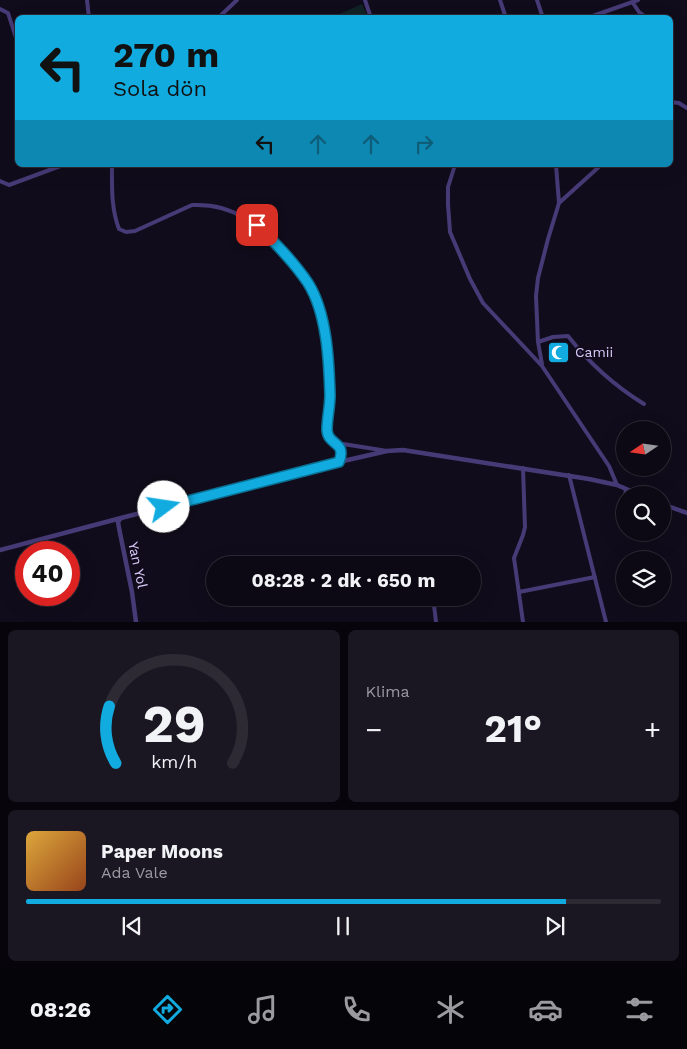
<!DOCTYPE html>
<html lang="tr">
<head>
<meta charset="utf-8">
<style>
	:root { --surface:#0d0914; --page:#1b1722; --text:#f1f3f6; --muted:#9a9aa0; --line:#2d2a34; --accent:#11abe0 }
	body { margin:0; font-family:"Work Sans",sans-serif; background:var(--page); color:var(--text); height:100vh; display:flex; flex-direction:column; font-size:19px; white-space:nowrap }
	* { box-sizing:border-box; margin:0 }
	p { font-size:16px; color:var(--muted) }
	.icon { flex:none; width:28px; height:28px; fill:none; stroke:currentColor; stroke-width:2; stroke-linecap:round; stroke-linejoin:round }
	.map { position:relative; height:622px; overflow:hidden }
	.details { display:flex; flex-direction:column; gap:8px; padding:8px; background:#07050b; flex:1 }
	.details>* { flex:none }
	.hud { position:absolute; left:15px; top:15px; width:658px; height:152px; border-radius:8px; box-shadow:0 5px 20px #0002,0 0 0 1px var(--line); background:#11abe0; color:#111; overflow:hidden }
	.needle { width:32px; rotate:257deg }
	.tools { position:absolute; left:616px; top:421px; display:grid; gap:10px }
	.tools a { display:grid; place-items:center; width:55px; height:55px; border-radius:50%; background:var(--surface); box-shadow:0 5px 20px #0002,0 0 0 1px var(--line); font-size:25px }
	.speed { position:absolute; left:15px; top:541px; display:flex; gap:10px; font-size:25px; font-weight:700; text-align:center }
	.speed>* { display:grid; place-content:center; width:65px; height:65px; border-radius:50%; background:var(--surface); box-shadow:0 5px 20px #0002,0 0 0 1px var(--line); line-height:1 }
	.speed .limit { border:8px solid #d22; background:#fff; color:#111 }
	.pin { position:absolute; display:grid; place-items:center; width:42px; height:42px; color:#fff; margin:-21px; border-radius:10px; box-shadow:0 2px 8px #0006 }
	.me { position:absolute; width:55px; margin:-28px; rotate:76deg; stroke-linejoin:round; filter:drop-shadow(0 0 4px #0008) }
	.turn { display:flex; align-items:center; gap:18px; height:105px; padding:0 15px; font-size:22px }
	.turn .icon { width:65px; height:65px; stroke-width:2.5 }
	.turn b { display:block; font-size:35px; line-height:42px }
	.lanes { display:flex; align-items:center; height:48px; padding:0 15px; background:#0003; justify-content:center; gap:25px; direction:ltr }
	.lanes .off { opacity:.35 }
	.big { font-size:38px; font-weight:700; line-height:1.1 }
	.details .widget { flex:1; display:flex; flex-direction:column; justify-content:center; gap:8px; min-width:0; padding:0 18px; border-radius:8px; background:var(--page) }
	.details .dial { align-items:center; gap:0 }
	.dial svg { height:130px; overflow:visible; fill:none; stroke:var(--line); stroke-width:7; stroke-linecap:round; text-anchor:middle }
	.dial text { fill:var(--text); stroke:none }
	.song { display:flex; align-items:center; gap:15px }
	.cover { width:60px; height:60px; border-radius:8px; background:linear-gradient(135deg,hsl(40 70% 55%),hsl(20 70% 35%)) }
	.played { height:5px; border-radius:2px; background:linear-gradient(90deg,var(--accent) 85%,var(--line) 85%) }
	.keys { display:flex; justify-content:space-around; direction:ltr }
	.heat { display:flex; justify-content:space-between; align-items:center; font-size:28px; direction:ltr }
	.details .tiles { flex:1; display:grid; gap:8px; grid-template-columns:1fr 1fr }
	.widget:last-child { grid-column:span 2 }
	.trip { position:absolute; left:206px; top:556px; width:275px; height:50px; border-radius:25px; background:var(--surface); box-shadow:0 5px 20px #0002,0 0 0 1px var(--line); font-weight:700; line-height:50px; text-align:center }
	.menu { display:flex; height:80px; justify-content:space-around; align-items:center; background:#050408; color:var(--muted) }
	.menu .icon { width:35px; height:35px }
	.menu .on { color:var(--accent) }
	.menu b { font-size:22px; color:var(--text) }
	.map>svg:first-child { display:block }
	.green { fill:#102225 }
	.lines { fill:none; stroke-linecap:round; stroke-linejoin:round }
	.minor { stroke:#473b77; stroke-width:4 }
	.tertiary { stroke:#473b77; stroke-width:4.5 }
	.route-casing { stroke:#0b6f92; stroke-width:12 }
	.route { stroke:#11abe0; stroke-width:9 }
	.labels { text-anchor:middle; stroke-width:4; stroke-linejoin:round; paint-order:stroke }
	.poi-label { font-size:14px; fill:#d8cbfb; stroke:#110c1b; text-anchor:start }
	.street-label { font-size:14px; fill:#d8cbfb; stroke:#110c1b }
</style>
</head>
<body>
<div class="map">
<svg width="687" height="622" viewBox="0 0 687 622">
	<rect width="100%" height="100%" fill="#110c1b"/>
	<path class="green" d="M362 4 368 17H333Z"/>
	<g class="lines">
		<path class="minor" d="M87 0 89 18
			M365 0 371 18
			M500 0 506 18
			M537 0 543 18
			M633 3 639 12 647 18
			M0 9 8 13 18 44
			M218 18 237 0
			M587 18 638 0
			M670 102 679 103 687 108
			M112 165C112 187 111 208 119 229L126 232 135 231 192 205C235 203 258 225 285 254 293 264 302 273 309 284 320 303 327 335 329 357 330 373 331 390 330 406 329 418 325 429 330 440L337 443 387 451
			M455 165 448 187V204L450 232 470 279 483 303 542 366 609 466 617 485
			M556 165 559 203
			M0 181 9 185 63 165
			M538 342 553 337 568 336C590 364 613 385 644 404
			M542 364 538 342 536 296 538 278 548 239 559 203 601 165
			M337 443C342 450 342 454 339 462
			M523 468 525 527 523 535 514 558 523 622
			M569 475 606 622
			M625 495 626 490
			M633 532 635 537
			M519 592 595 577
			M434 605 436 622"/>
		<path class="tertiary" d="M662 504 687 513
			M0 550 121 518
			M136 622 132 592 119 528 118 522 121 518 339 462 387 451 403 450 589 479 617 485 640 495"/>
	</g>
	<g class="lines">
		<defs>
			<path id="route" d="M164 507 339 462C347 441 328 446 327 430 327 418 330 407 330 395 329 361 327 313 308 283 294 262 275 243 257 225"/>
		</defs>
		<use href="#route" class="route-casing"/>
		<use href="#route" class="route"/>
	</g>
	<defs>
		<symbol id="mosque-square" viewBox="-11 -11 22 22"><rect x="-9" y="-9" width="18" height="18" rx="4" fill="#11abe0" stroke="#110c1b"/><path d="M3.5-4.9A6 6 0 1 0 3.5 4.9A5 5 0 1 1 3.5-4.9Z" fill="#fff"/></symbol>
	</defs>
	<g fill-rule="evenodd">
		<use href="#mosque-square" x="546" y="340" width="25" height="25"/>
	</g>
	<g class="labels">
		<g class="poi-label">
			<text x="575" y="357">Camii</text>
		</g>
		<g class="street-label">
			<text transform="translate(138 565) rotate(78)" y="5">Yan Yol</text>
		</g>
	</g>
</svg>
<div class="tools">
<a><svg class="needle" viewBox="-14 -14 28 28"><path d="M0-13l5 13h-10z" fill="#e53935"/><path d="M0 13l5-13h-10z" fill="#9a9aa0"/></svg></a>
<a><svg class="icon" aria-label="search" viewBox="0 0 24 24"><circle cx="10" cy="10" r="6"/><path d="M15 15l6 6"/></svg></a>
<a><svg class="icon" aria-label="layers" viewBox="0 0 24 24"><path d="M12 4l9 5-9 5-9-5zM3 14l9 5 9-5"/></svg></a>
</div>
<div class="speed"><div class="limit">40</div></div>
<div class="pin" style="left:257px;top:225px;background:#d93025"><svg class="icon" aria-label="arrive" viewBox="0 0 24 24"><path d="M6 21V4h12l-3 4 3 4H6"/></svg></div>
<svg class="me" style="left:164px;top:507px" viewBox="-20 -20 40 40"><circle r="19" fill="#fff"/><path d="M0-13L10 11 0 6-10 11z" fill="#11abe0"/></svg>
<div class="trip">08:28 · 2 dk · 650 m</div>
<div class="hud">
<div class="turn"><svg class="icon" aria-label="left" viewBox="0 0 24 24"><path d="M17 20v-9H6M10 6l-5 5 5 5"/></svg><div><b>270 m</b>Sola dön</div></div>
<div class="lanes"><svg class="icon" aria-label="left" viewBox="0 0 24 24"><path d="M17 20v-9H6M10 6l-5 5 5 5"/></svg><svg class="icon off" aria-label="ahead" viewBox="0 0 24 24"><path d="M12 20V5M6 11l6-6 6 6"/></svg><svg class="icon off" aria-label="ahead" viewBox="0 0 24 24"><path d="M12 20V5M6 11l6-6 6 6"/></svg><svg class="icon off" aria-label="right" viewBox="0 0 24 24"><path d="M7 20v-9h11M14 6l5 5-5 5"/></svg></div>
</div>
</div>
<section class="details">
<div class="tiles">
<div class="widget dial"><svg viewBox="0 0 100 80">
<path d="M14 69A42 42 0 1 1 86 69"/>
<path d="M14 69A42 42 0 0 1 10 34" stroke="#11abe0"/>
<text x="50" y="56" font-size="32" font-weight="700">29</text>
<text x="50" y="72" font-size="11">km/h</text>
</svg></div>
<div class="widget"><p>Klima</p>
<div class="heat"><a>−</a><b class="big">21°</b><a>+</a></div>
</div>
<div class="widget">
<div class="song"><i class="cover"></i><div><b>Paper Moons</b><p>Ada Vale</p></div></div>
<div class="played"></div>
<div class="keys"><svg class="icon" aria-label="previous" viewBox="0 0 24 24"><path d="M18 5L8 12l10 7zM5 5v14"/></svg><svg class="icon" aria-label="pause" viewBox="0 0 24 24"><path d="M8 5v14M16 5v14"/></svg><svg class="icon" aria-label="next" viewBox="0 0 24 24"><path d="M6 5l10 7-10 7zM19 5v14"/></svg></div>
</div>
</div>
</section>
<nav class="menu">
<b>08:26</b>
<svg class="icon on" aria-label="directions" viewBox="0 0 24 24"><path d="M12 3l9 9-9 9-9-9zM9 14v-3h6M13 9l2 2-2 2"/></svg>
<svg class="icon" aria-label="music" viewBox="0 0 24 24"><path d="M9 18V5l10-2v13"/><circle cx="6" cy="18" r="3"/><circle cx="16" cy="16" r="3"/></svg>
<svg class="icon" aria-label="phone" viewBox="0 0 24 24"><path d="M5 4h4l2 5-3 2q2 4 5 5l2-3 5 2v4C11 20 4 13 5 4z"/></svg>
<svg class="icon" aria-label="climate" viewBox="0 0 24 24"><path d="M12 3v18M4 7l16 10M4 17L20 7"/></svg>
<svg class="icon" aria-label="car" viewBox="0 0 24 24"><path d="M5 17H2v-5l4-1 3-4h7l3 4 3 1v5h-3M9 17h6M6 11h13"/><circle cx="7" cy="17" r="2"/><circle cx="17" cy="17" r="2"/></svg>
<svg class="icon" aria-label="filters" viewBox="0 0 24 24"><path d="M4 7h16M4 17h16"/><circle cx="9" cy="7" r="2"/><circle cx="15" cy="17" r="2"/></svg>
</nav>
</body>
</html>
